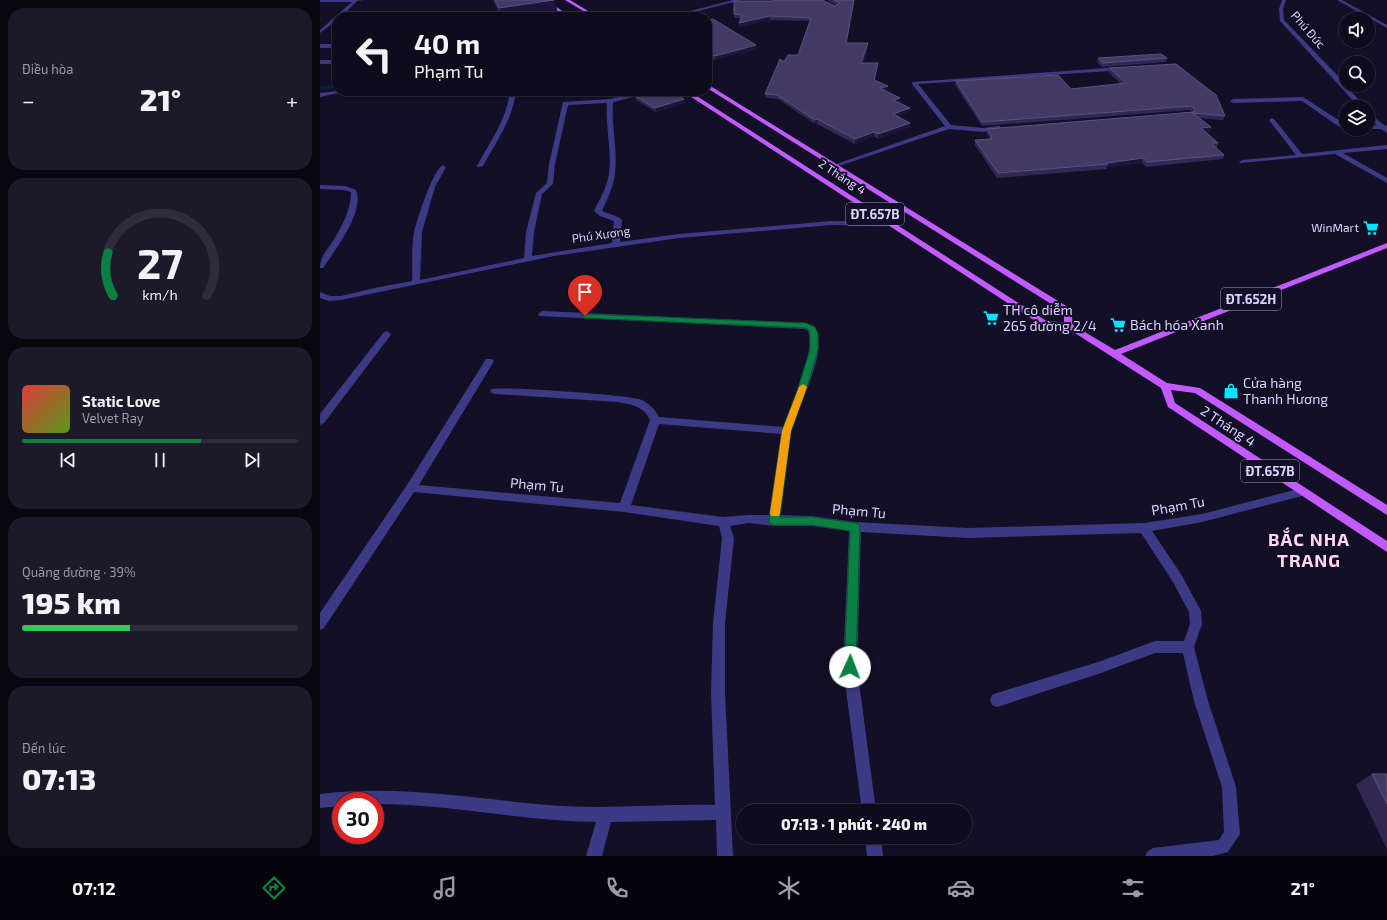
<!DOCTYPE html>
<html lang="vi">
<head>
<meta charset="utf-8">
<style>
	:root { --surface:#0e0b1c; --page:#1c1929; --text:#f1f3f6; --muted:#9b9ba3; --line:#2e2b3b; --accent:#0b8043 }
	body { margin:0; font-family:"Exo 2",sans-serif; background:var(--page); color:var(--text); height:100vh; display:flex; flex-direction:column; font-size:15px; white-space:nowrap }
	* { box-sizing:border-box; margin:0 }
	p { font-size:13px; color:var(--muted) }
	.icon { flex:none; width:22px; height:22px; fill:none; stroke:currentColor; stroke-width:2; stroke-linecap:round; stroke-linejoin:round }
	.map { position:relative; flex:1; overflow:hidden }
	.panel { display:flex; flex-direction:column; gap:8px; padding:8px; background:#08060f; width:320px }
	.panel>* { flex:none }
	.guide { position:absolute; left:12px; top:12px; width:380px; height:84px; border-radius:16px; box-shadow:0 1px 3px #0004,0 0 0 1px var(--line); background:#0e0b1c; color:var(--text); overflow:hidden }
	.buttons { position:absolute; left:1019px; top:12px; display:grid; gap:8px }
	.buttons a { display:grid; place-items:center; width:36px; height:36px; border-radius:50%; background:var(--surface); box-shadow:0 1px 3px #0004,0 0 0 1px var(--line); font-size:20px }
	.speed { position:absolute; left:12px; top:792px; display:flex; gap:8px; font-size:20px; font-weight:700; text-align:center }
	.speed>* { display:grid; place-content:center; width:52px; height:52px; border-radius:50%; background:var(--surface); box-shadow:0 1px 3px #0004,0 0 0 1px var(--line); line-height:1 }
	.speed .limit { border:6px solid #d22; background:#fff; color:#111 }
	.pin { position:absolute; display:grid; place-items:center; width:34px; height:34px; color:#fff; margin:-41px -17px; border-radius:50% 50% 50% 0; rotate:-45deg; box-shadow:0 0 4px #0007 }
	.pin .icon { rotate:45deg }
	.me { position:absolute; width:44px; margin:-22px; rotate:2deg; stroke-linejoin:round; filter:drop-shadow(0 0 3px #0008) }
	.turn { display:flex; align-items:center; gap:14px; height:84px; padding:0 16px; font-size:18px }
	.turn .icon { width:52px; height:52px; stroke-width:2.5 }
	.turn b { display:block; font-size:28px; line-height:34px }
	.big { font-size:30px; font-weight:800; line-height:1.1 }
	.panel .tile { flex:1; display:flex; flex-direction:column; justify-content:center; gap:6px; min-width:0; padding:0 14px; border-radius:16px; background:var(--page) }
	.panel .dial { align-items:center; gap:0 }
	.dial svg { height:104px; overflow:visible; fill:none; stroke:var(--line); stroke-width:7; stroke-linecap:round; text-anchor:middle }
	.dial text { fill:var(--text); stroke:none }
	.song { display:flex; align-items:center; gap:12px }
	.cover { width:48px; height:48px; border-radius:6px; background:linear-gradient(135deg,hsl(0 70% 55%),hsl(90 70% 35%)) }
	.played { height:4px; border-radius:2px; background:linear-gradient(90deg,var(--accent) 65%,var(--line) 65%) }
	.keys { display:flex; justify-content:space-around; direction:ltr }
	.heat { display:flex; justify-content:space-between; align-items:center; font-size:22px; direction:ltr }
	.charge { height:6px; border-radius:3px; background:linear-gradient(90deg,#34c759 39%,var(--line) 0) }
	.trip { position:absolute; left:416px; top:804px; width:236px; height:40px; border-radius:20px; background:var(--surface); box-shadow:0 1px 3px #0004,0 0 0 1px var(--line); font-weight:800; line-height:40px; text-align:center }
	.dock { display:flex; height:64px; justify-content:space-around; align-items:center; background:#06040b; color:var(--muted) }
	.dock .icon { width:28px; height:28px }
	.dock .on { color:var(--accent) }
	.dock b { font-size:18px; color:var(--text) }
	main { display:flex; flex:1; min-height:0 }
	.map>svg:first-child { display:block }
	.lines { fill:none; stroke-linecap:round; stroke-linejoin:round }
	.stream { stroke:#0a1f44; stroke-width:3 }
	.minor { fill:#3d3a85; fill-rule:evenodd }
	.major { fill:#c25bff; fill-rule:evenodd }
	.wall { fill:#312854 }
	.shaded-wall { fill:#1d163a }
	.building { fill:#433a66; stroke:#5a527e }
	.route { fill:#0b8043; stroke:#07532c }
	.slow { fill:#f59e0b }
	.labels { text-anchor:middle; stroke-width:4; stroke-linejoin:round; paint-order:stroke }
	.far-street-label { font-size:12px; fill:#d9d4ff; stroke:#130f26 }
	.far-poi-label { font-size:12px; fill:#d9d4ff; stroke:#130f26; text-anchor:end }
	.shield { fill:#130f26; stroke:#9e99be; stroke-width:1 }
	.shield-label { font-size:13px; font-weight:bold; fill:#d9d4ff }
	.poi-label { font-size:14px; fill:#d9d4ff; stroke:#130f26; text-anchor:start }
	.street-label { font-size:14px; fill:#d9d4ff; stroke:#130f26 }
	.district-label { font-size:18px; font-weight:bold; letter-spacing:1px; fill:#ffd6f0; stroke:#130f26 }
</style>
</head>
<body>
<main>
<section class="panel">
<div class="tile"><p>Điều hòa</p>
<div class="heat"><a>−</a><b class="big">21°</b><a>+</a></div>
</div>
<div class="tile dial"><svg viewBox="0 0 100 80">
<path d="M14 69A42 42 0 1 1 86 69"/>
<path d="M14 69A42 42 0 0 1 10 36" stroke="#0b8043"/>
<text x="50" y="56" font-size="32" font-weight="700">27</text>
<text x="50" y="72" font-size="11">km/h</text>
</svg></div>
<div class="tile">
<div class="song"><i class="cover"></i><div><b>Static Love</b><p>Velvet Ray</p></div></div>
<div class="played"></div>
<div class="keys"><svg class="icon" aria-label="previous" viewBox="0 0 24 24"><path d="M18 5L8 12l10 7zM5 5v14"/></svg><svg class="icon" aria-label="pause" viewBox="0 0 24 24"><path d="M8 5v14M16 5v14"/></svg><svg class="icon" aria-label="next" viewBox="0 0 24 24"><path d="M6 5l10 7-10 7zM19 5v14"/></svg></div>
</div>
<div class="tile"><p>Quãng đường · 39%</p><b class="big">195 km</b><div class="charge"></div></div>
<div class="tile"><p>Đến lúc</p><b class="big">07:13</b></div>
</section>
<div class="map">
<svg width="1067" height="856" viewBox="0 0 1067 856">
	<rect width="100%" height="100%" fill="#130f26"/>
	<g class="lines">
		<path class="stream" d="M0 88 17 86"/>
		<path class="minor" d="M0 0H44L37 1 21 17H17V20L0 33V30L32 2H0Z
			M413 0H421L355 17H347Z
			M962 0H966L963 9 964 20 1019 77 1045 107H1039L960 21 959 9Z
			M1017 0H1022L1067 25V28Z
			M0 44H17V48H0Z
			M0 60H17V64H0Z
			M802 67 805 69 804 70 598 84 631 125 663 128 679 126 682 128 663 132 629 129 516 167 511 166 625 126 592 84V82Z
			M17 91H28L0 97V93Z
			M190 91H196C193 119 176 142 163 166L158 167 157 166C170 142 187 119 190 91Z
			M327 91H337L293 102C291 126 298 149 295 173 294 186 287 199 282 211L298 217 302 220 300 242 359 234 511 221 571 222 575 224 571 226 511 225 359 238 234 256 21 300 9 301 0 298V292L10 296H21L59 287 92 281C93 265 91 248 94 232 97 220 113 169 123 165L126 167 115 187 102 232 100 280 204 258 206 232 216 193 227 183 229 164 243 102 290 99ZM287 103C285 126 292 150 289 174 287 187 280 199 274 211L280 216 294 221 292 243 212 256 214 232 222 194 233 184 235 164 248 105Z
			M983 97 1026 125V129L1021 128 982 101 913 103 910 101 913 99Z
			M1048 112 1064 125 1067 126V133L1061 129H1048V125H1057L1048 117Z
			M952 118 954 119 982 154 1067 145V149L1023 153 1067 178V183L1015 154 920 163 919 162 922 160 976 155 949 120Z
			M0 185 25 186 36 190C45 212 15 250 3 268H0C0 257 7 250 13 241 22 226 31 210 31 192L24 190 0 189Z
			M222 311 486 323 495 327C510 353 476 406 471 433 466 460 464 488 460 515L492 516 535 522 648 528 824 523 882 514 982 488 986 489 987 492 986 495 982 496 882 522 832 531 861 574 881 611 882 624 874 647 888 701 916 787 920 834 908 852 893 856H825L828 851 833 848 899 840 904 832 902 787 874 701 863 653H835L781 673 677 707 672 705 670 700 672 695 677 693 781 661 835 641H864L870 624 869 612 853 582 821 533 648 538 541 532 537 667 556 811H542L523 667 529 531 492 526H454L429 523 410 526 414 538 405 623V693L413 856H397L396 820 291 822 282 856H266L276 822C202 821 129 804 55 804V801H21V806L0 808V794C83 784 159 800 241 806 293 809 344 804 395 805L391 693 393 623 402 538 399 526 304 512 94 492 4 628 0 630V613L87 485 166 359H172L174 361 99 485 300 503 330 420C324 406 310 404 297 402L175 394 172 393 170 391 172 389C181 386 313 395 322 400 328 403 336 410 339 417L463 427C471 406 496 351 488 331L484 329 219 316 218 314ZM339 424 461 434 449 515H429L403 517 311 505Z
			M67 331 71 334 70 336 4 423 0 425V414L64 332Z
			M545 837H561L563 856H547Z"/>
		<path class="major" d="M221 0H226L251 17H246Z
			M245 0H250L278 17H273Z
			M387 84 751 309 753 325 795 350 1067 243V248L801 354 847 383 880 388 1067 505V515L875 393 851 390 855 403 1067 541V552L848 407 841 388 747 328 720 324 362 91H369L725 320 744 323V312L387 88Z"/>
	</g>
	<path class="wall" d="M173 0H234L238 13 210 17H181Z
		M508 0H534L527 43 548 47 543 63H558V67L555 80 568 86 567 90 565 91 580 102 578 103 590 108 589 112 578 116 590 127 558 139 554 136 535 144 497 124H495L458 99 446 98 445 94 464 62 478 55 490 21 450 20 419 27 421 18H414V14L453 1 515 6 517 5 508 1Z
		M387 20 436 45V49L395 60 387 56Z
		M778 58H847L846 62 782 67 777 62Z
		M789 68 905 116 903 120 879 118 891 127 889 132H885L898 143 897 147H896L904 155 903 159 826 167 822 163 787 167V169L677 178 655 145V140L670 139 666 133 667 129 872 112 870 110 662 126 635 85 636 81 751 89 801 84 788 72Z
		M315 96 365 103 336 112 316 100Z
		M1052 774H1067V849L1036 785Z"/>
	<path class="shaded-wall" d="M234 0 238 13 210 17H182L179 8Z
		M534 0 526 47V43Z
		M450 16V20L419 27V23Z
		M548 43V47L541 67V63Z
		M436 45V49L395 60V56Z
		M558 63V67L554 84V80Z
		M568 86 567 90 560 92V88Z
		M580 98V102L573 105V100Z
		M364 99 365 103 336 112 335 108Z
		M590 108 589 112 573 118V114Z
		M497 119V124H495V120Z
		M590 123V127L558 139V134Z
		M891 127 889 132 879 133 881 128Z
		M554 132V136L535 144V139Z
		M823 158 822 163 787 167 788 164 787 163Z"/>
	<path class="building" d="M175 0H234L179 8Z
		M454 0H502L515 6 520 3 514 0H534L526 43H548L541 63H558L554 80 568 86 560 88 580 98 573 100 590 108 573 114 590 123 558 134 554 132 535 139 497 119 495 120 457 95 445 94 460 59 464 62 468 55H478L491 18 450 16 419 23 422 15 414 14V1H453Z
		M393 19 436 45 395 56 387 52V20Z
		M841 54 847 58 783 63 778 58Z
		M856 64 896 95 905 116 873 113 891 127 881 128 898 143H891L904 155 827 162 823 158 787 163 788 164 678 173 655 140 672 139 671 138 672 137 667 129 874 112 875 109 871 106 662 122 636 81 738 75 751 89 806 83 789 68Z
		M331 91H351L364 99 335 108 315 96Z
		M1052 774H1067V804Z"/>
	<path class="route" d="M265 314 486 323 495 327 498 334V350L487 388 471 431 460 517H492L535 523 539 524 540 527 536 667 534 671 530 673 526 671 524 667 530 531 492 525H454L450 524 449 521 462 431 478 388 490 350V334L489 330 484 328 263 318V315Z"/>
	<path class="slow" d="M483 384 487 387 471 431 460 513 459 516H451L450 513 462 431 479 387Z"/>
	<defs>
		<symbol id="supermarket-bare" viewBox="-9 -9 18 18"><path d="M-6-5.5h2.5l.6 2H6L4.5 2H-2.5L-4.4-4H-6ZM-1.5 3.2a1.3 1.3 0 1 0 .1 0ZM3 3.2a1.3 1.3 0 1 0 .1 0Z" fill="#00e5ff" stroke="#130f26" stroke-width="2.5" paint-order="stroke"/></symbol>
		<symbol id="shop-bare" viewBox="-9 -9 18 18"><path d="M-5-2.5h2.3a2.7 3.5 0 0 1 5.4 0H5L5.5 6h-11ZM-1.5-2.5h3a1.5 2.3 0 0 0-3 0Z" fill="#00e5ff" stroke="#130f26" stroke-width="2.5" paint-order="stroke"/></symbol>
	</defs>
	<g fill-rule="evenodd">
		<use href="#supermarket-bare" x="1040" y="217" width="22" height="22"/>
		<use href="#supermarket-bare" x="660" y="307" width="22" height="22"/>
		<use href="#supermarket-bare" x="787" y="314" width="22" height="22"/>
		<use href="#shop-bare" x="900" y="380" width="22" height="22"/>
	</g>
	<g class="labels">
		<g class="far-street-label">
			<text transform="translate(988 30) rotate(49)" y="4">Phú Đức</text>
			<text transform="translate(522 177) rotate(33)" y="4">2 Tháng 4</text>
			<text transform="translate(281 235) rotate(-8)" y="4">Phú Xương</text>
		</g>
		<g class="far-poi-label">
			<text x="1039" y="232">WinMart</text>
		</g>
		<g class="shield">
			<rect x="526" y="203" width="58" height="22" rx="3"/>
			<rect x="901" y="288" width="60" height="22" rx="3"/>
			<rect x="921" y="460" width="58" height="22" rx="3"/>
		</g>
		<g class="shield-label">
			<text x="555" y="219">ĐT.657B</text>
			<text x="931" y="304">ĐT.652H</text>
			<text x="950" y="476">ĐT.657B</text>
		</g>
		<g class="poi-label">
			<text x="683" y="315">TH cô diễm<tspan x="683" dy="16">265 đường 2/4</tspan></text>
			<text x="810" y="330">Bách hóa Xanh</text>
			<text x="923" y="388">Cửa hàng<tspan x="923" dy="16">Thanh Hương</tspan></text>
		</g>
		<g class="street-label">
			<text transform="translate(908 426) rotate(33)" y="5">2 Tháng 4</text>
			<text transform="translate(217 485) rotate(5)" y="5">Phạm Tu</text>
			<text transform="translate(858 506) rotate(-10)" y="5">Phạm Tu</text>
			<text transform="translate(539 511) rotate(5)" y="5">Phạm Tu</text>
		</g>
		<g class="district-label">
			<text x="989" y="546">BẮC NHA<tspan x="989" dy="21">TRANG</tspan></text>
		</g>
	</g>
</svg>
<div class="buttons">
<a><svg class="icon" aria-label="sound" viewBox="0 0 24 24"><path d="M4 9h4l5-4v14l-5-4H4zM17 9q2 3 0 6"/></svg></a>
<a><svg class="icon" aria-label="search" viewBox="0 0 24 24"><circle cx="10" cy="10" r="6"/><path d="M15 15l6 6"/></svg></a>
<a><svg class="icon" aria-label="layers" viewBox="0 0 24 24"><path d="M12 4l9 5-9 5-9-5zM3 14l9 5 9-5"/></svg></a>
</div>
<div class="speed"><div class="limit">30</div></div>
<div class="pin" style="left:265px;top:316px;background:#d93025"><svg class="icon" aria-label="arrive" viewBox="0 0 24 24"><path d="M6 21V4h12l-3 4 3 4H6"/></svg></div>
<svg class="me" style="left:530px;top:667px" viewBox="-20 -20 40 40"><circle r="19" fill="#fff"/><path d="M0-13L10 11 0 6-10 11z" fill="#0b8043"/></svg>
<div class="trip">07:13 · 1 phút · 240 m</div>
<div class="guide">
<div class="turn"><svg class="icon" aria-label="left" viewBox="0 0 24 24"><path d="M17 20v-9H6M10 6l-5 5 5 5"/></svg><div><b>40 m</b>Phạm Tu</div></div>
</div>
</div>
</main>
<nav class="dock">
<b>07:12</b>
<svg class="icon on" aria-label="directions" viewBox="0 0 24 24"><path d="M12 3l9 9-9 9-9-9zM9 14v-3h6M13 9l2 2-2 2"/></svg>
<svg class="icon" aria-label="music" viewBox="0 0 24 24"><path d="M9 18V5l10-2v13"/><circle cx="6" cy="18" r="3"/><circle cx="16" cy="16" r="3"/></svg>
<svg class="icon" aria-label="phone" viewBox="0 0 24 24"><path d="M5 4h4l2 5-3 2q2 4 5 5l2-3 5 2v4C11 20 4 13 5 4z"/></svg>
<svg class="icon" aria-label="climate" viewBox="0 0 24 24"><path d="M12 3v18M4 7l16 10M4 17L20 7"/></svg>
<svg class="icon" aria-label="car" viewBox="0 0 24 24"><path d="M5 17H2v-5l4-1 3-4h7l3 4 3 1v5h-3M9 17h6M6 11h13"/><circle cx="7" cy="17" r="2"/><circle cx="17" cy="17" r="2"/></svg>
<svg class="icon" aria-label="filters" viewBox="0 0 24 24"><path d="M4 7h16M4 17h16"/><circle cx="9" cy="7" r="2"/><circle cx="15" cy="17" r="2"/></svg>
<b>21°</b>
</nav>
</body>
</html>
